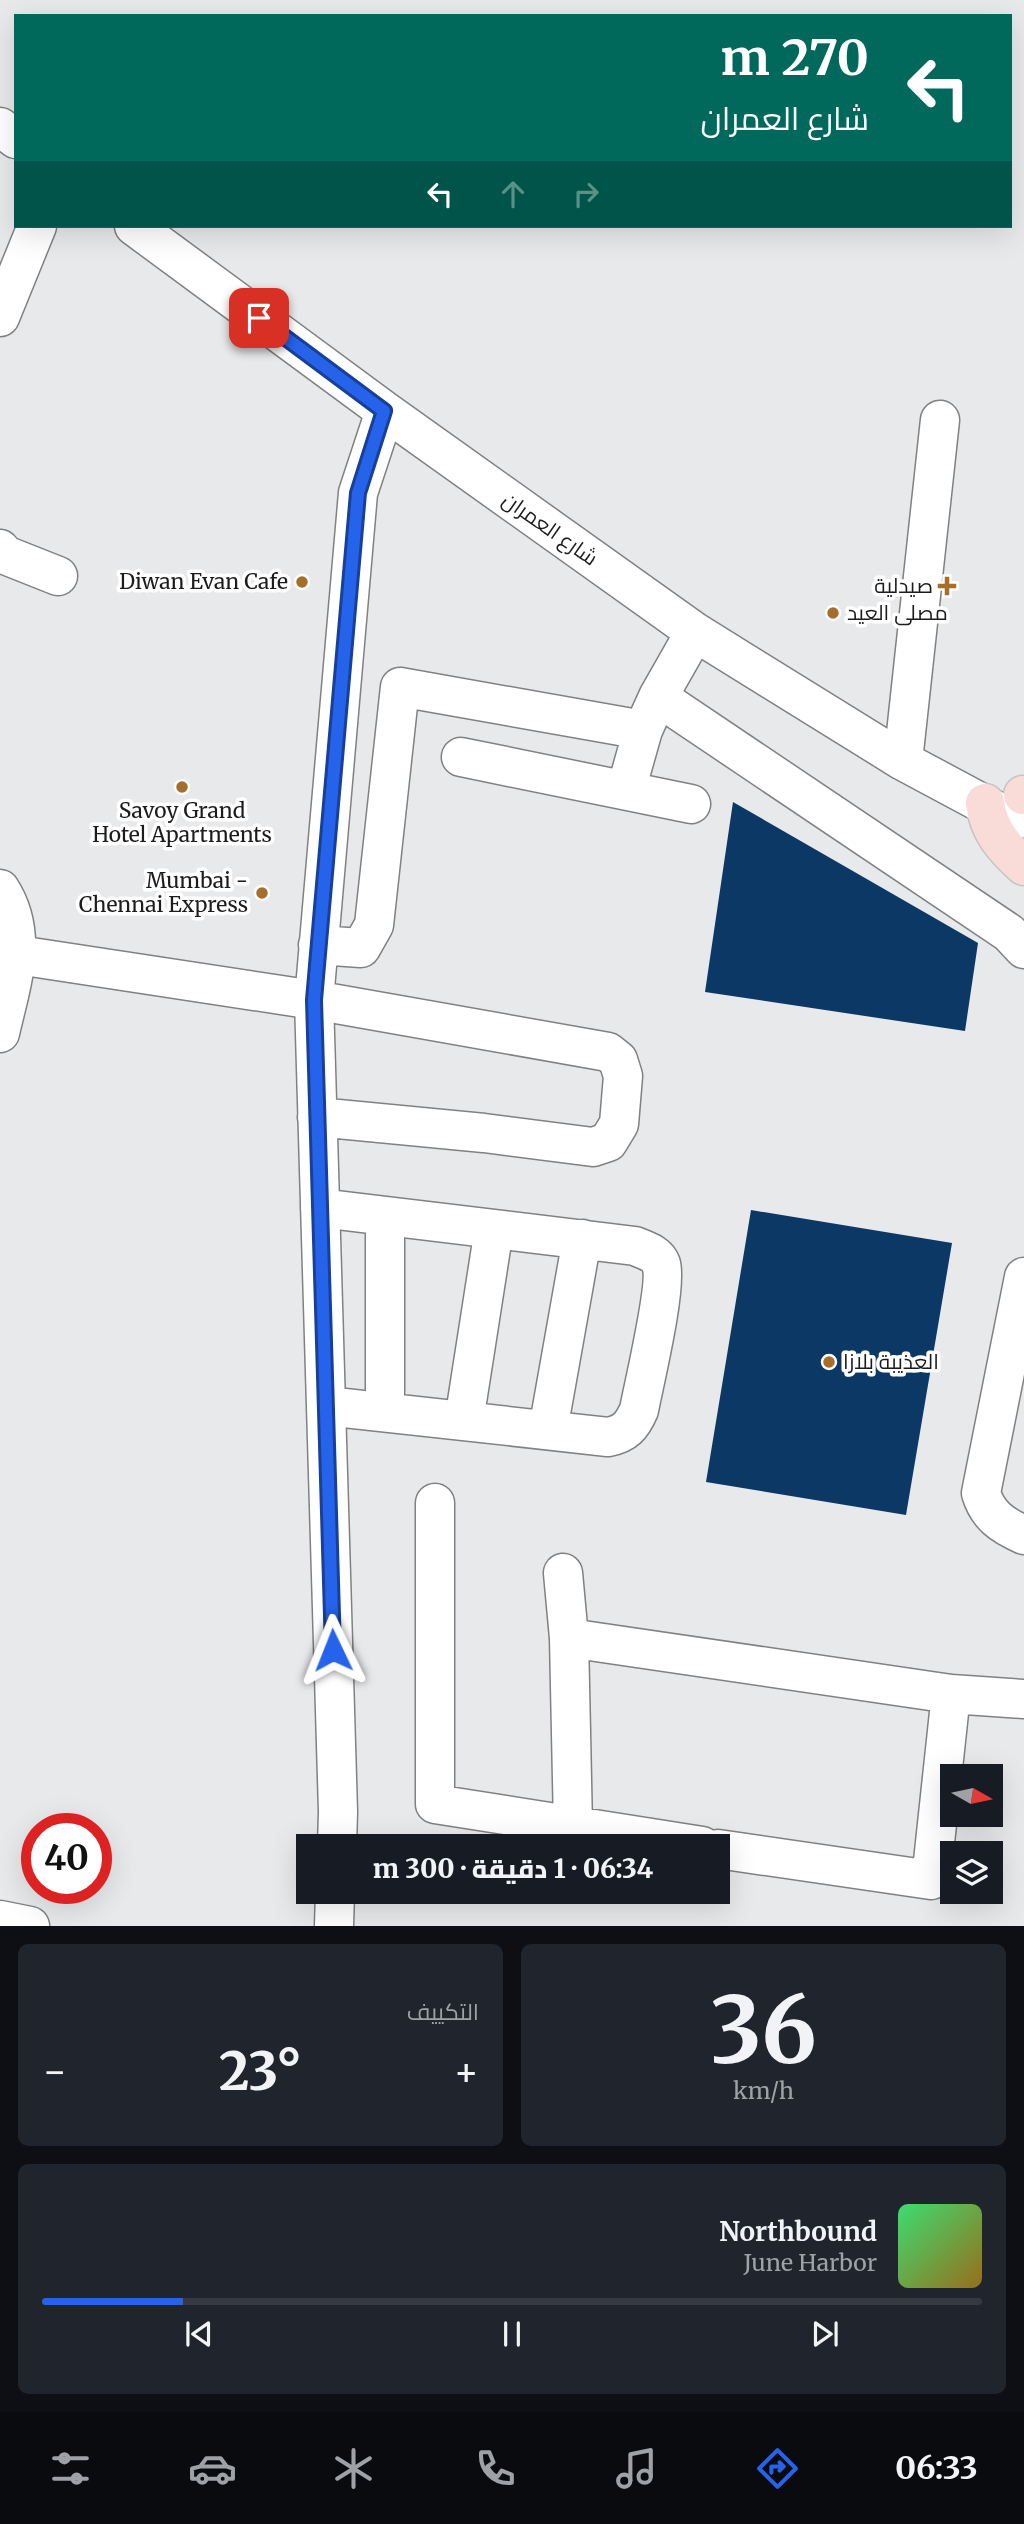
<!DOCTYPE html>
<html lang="ar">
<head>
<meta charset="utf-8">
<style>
	:root { --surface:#171b24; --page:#20242c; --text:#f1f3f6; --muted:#9ea1a6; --line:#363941; --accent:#2563eb }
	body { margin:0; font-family:Merriweather,Cairo,serif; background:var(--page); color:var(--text); direction:rtl; height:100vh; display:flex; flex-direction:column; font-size:26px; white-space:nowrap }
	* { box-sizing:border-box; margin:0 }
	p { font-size:23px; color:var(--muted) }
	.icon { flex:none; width:38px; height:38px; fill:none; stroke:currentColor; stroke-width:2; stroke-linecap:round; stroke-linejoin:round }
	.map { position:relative; height:1926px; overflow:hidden; direction:ltr }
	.details { display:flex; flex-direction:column; gap:18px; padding:18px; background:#0d0f14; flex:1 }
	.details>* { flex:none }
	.hud { position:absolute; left:14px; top:14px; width:998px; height:214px; border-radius:0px; box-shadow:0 7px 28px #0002; direction:rtl; background:#00695c; color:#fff; overflow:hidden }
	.needle { width:46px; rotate:99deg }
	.buttons { position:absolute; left:940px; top:1764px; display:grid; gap:14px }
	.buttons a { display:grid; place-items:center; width:63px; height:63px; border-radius:0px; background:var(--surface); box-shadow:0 7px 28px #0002; font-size:35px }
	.speed { position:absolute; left:21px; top:1813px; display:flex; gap:14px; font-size:35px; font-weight:700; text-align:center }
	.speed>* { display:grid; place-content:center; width:91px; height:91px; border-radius:50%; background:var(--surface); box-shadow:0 7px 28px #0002; line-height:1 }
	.speed .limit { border:10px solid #d22; background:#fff; color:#111 }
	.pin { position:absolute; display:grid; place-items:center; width:60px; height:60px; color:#fff; margin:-30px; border-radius:14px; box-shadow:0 4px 10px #0006 }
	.me { position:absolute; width:77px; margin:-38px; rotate:358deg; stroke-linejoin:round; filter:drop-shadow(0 0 5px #0008) }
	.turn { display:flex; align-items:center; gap:24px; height:147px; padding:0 28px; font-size:32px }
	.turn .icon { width:91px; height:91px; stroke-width:2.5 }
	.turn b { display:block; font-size:49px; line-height:60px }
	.lanes { display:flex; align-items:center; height:66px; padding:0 28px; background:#0003; justify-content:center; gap:35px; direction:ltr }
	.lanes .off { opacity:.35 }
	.big { font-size:52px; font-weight:800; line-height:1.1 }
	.details .tile { flex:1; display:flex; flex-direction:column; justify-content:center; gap:10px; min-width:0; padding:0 24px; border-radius:10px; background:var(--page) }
	.details .dial { align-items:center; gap:0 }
	.dial b { font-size:91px; line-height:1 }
	.song { display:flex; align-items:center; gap:21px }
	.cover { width:84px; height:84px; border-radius:10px; background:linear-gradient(135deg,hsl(140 70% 55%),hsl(40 70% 35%)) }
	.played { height:7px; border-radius:4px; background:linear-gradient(90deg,var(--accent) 15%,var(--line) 15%) }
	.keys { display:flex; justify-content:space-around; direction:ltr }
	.heat { display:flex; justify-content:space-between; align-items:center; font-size:38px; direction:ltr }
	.details .tiles { flex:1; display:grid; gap:18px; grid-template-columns:1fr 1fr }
	.tile:last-child { grid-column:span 2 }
	.trip { position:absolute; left:296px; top:1834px; width:434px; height:70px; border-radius:0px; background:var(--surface); box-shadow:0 7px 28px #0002; font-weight:800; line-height:70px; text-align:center; direction:rtl }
	.tab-bar { display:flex; height:112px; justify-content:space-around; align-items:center; background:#090b0e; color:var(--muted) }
	.tab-bar .icon { width:49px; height:49px }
	.tab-bar .current { color:var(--accent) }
	.tab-bar b { font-size:32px; color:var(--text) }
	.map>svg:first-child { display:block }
	.building { fill:#0c3866 }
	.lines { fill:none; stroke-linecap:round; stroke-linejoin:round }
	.minor-casing { stroke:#808183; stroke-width:41 }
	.major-casing { stroke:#c4c4c4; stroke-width:41 }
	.minor { stroke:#fff; stroke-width:38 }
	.major { stroke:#f9dcd7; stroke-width:38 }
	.route-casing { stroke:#184099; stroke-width:18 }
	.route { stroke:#2563eb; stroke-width:12 }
	.poi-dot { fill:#a66e2b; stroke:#fff; stroke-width:2.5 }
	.labels { text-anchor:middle; stroke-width:7; stroke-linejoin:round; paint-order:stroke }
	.street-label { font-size:21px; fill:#1c1c1d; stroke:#fff }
	.poi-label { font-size:21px; fill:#1c1c1d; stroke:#fff; text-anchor:end }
</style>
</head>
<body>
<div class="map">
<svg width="1024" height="1926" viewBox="0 0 1024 1926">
	<rect width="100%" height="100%" fill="#e8e9eb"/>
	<path class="building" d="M733 802 978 943 965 1031 705 992Z
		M751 1210 952 1243 906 1515 706 1482Z"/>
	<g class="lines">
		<defs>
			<path id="minor" d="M0 127 16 139
				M134 226 385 411 695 632 903 761 1002 814 1024 818
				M0 317 37 226
				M0 549 5 555 58 576
				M658 697 1009 933 1024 949
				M461 757 691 804
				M903 761 940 420
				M626 790 643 730
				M0 889C30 935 11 984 0 1033
				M318 945 361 948 374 925 400 687 643 730 658 697 695 632
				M18 955 314 1000 608 1052 618 1060 623 1076 619 1124 608 1142 593 1147 484 1133 317 1117
				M320 1208 635 1246C644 1250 657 1253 661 1264 668 1284 644 1384 639 1410 632 1426 625 1434 608 1437L326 1406
				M385 1216V1412
				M1024 1277 981 1493C988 1516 1002 1525 1024 1535
				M464 1421 494 1229
				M548 1430 582 1239
				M435 1503V1804L702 1846
				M563 1573 569 1638 573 1827
				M569 1638 951 1694 1024 1699
				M337 1846 338 1812 314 1000 358 493 385 411
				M718 1849 931 1880 951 1694
				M0 1920 30 1926
				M334 1926 335 1892"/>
			<path id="major" d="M1023 795H1024
				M985 803C989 831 1003 847 1024 866"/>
		</defs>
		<use href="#minor" class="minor-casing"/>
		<use href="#major" class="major-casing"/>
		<use href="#minor" class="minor"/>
		<use href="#major" class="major"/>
	</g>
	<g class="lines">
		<defs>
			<path id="route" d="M259 318 384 411 358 493 314 1000 333 1650"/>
		</defs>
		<use href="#route" class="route-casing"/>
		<use href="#route" class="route"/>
	</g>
	<g class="poi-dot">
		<circle cx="302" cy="582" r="7"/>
		<path d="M943.5 575.5h7v7h7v7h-7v7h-7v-7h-7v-7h7z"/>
		<circle cx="833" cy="613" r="7"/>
		<circle cx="182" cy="787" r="7"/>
		<circle cx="262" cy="893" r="7"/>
		<circle cx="829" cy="1362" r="7"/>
	</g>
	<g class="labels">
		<g class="street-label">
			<text transform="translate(550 529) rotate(35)" y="7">شارع العمران</text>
		</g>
		<g class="poi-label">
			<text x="288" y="589">Diwan Evan Cafe</text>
			<text x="933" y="593">صيدلية</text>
			<text x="847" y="620" text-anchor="start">مصلى العيد</text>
			<text x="182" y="818" text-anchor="middle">Savoy Grand<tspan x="182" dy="24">Hotel Apartments</tspan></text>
			<text x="248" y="888">Mumbai -<tspan x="248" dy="24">Chennai Express</tspan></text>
			<text x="843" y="1369" text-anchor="start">العذيبة بلازا</text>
		</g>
	</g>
</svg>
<div class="buttons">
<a><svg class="needle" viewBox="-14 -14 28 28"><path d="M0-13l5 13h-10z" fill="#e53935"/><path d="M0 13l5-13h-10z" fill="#9ea1a6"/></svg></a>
<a><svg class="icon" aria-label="layers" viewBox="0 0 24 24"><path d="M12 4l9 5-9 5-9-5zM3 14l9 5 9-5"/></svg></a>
</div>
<div class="speed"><div class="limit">40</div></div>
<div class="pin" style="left:259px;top:318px;background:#d93025"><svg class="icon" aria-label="arrive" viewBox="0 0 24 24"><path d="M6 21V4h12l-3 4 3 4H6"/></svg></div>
<svg class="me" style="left:333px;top:1650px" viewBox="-20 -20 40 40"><path d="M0-17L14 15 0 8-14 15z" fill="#2563eb" stroke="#fff" stroke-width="4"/></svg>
<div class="trip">06:34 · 1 دقيقة · 300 m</div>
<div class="hud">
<div class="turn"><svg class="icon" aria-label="left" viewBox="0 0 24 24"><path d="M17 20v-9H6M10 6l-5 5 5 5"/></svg><div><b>270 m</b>شارع العمران</div></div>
<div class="lanes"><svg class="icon" aria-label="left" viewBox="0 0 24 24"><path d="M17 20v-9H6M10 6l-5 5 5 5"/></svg><svg class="icon off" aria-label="ahead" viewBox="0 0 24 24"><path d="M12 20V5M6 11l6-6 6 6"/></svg><svg class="icon off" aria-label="right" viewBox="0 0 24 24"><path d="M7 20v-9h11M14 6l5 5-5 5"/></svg></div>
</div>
</div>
<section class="details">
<div class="tiles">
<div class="tile dial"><b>36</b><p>km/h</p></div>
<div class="tile"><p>التكييف</p>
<div class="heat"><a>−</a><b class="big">23°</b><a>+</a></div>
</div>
<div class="tile">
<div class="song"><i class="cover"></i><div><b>Northbound</b><p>June Harbor</p></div></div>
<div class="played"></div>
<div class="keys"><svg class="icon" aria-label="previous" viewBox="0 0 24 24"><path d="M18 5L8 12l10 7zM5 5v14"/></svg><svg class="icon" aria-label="pause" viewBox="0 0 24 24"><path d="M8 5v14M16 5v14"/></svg><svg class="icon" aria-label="next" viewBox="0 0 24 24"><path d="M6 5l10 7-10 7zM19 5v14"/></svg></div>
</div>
</div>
</section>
<nav class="tab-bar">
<b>06:33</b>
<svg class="icon current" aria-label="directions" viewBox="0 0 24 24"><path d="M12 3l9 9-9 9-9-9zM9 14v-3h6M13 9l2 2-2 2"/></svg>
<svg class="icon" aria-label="music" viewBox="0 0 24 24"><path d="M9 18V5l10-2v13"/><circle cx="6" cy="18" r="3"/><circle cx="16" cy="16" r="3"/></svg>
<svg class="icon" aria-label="phone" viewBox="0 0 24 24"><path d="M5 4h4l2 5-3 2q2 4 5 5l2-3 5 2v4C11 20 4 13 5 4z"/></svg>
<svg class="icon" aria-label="climate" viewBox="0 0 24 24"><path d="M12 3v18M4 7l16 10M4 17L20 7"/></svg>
<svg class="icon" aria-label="car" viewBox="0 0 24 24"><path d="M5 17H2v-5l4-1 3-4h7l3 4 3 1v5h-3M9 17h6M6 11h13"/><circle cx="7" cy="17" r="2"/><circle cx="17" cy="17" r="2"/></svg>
<svg class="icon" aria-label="filters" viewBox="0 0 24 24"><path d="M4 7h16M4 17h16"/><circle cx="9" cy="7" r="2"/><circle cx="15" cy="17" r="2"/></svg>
</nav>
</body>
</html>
